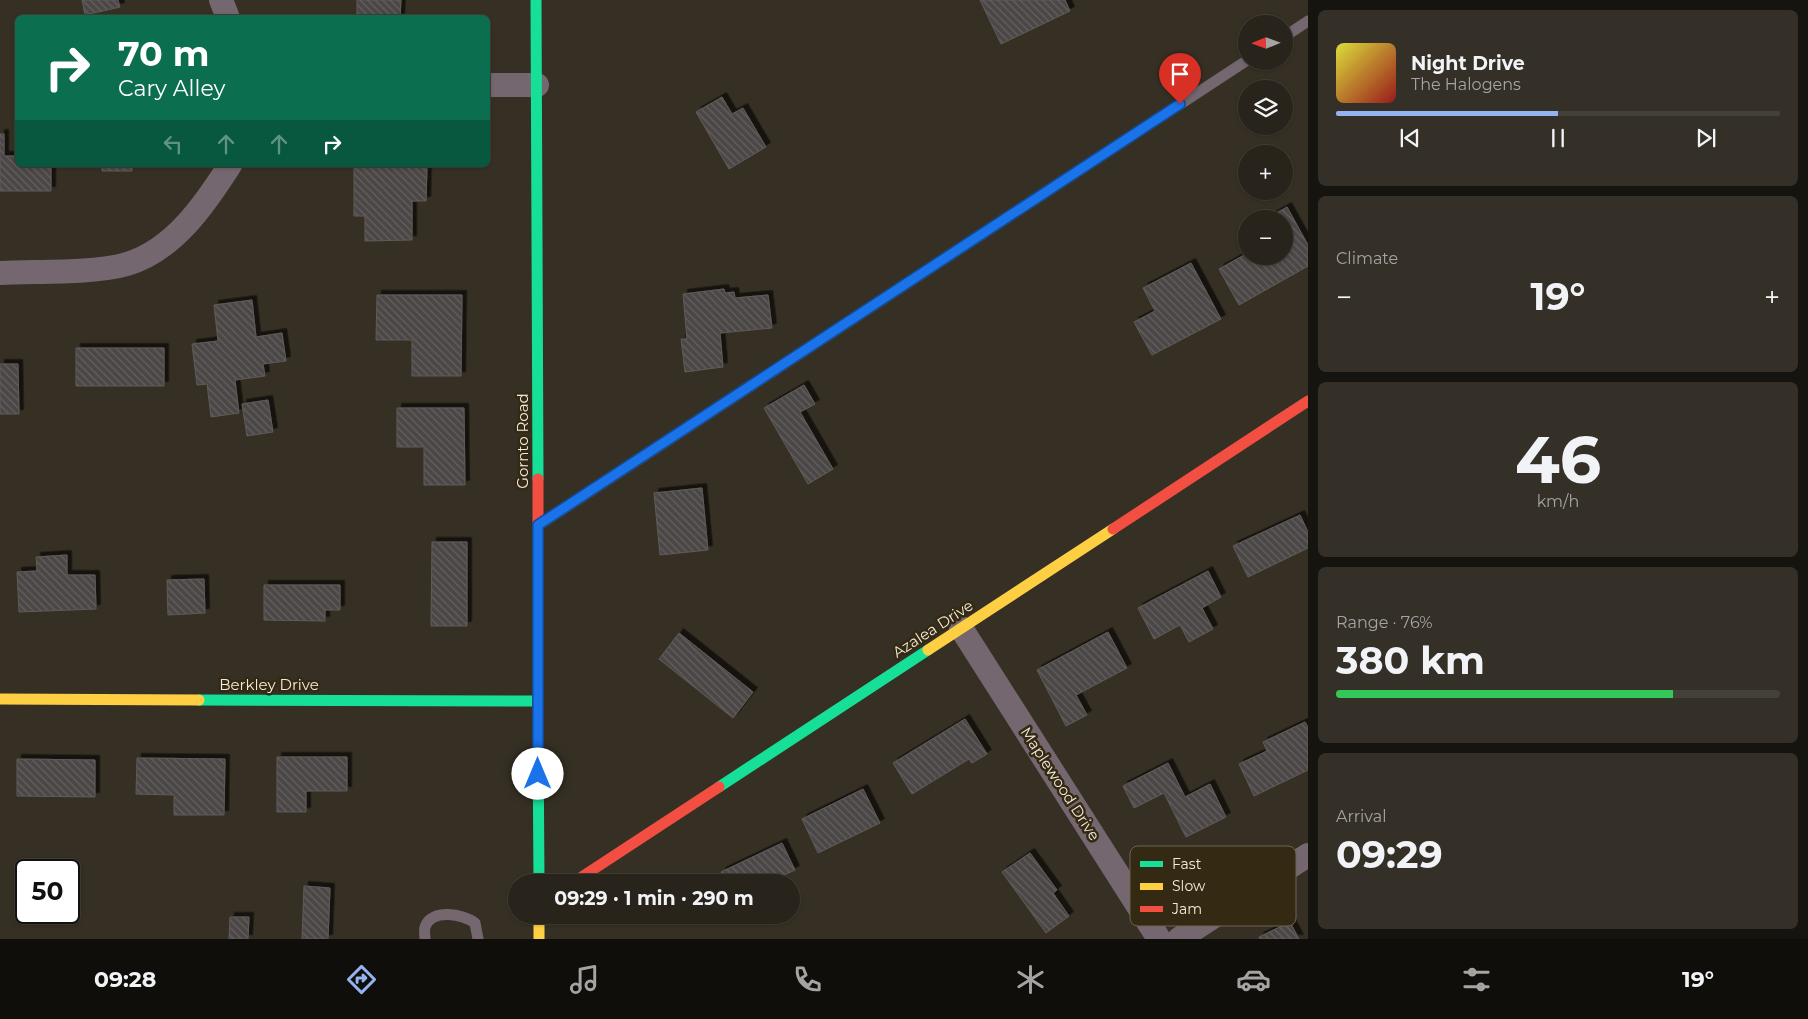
<!DOCTYPE html>
<html lang="en">
<head>
<meta charset="utf-8">
<style>
	:root { --surface:#28241b; --page:#343028; --text:#f1f3f6; --muted:#a5a4a3; --line:#44413a; --accent:#95b2f1 }
	body { margin:0; font-family:Montserrat,sans-serif; background:var(--page); color:var(--text); height:100vh; display:flex; flex-direction:column; font-size:19px; white-space:nowrap }
	* { box-sizing:border-box; margin:0 }
	p { font-size:16px; color:var(--muted) }
	.icon { flex:none; width:28px; height:28px; fill:none; stroke:currentColor; stroke-width:2; stroke-linecap:round; stroke-linejoin:round }
	.map { position:relative; flex:1; overflow:hidden }
	.panel { display:flex; flex-direction:column; gap:10px; padding:10px; background:#16140f; width:500px }
	.panel>* { flex:none }
	.guide { position:absolute; left:15px; top:15px; width:475px; height:152px; border-radius:8px; box-shadow:0 1px 4px #0004,0 0 0 1px var(--line); background:#0b6e4f; color:#fff; overflow:hidden }
	.needle { width:32px; rotate:269deg }
	.buttons { position:absolute; left:1238px; top:15px; display:grid; gap:10px }
	.buttons a { display:grid; place-items:center; width:55px; height:55px; border-radius:50%; background:var(--surface); box-shadow:0 1px 4px #0004,0 0 0 1px var(--line); font-size:25px }
	.speed { position:absolute; left:15px; top:859px; display:flex; gap:10px; font-size:25px; font-weight:700; text-align:center }
	.speed>* { display:grid; place-content:center; width:65px; height:65px; border-radius:50%; background:var(--surface); box-shadow:0 1px 4px #0004,0 0 0 1px var(--line); line-height:1 }
	.speed .limit { border:2px solid #111; border-radius:8px; background:#fff; color:#111 }
	.pin { position:absolute; display:grid; place-items:center; width:42px; height:42px; color:#fff; margin:-51px -21px; border-radius:50% 50% 50% 0; rotate:-45deg; box-shadow:0 0 5px #0007 }
	.pin .icon { rotate:45deg }
	.me { position:absolute; width:55px; margin:-28px; rotate:0deg; stroke-linejoin:round; filter:drop-shadow(0 0 4px #0008) }
	.turn { display:flex; align-items:center; gap:18px; height:105px; padding:0 20px; font-size:22px }
	.turn .icon { width:65px; height:65px; stroke-width:2.5 }
	.turn b { display:block; font-size:35px; line-height:42px }
	.lanes { display:flex; align-items:center; height:48px; padding:0 20px; background:#0003; justify-content:center; gap:25px; direction:ltr }
	.lanes .off { opacity:.35 }
	.big { font-size:38px; font-weight:700; line-height:1.1 }
	.panel .widget { flex:1; display:flex; flex-direction:column; justify-content:center; gap:8px; min-width:0; padding:0 18px; border-radius:8px; background:var(--page) }
	.panel .dial { align-items:center; gap:0 }
	.dial b { font-size:65px; line-height:1 }
	.song { display:flex; align-items:center; gap:15px }
	.cover { width:60px; height:60px; border-radius:8px; background:linear-gradient(135deg,hsl(60 70% 55%),hsl(0 70% 35%)) }
	.played { height:5px; border-radius:2px; background:linear-gradient(90deg,var(--accent) 50%,var(--line) 50%) }
	.keys { display:flex; justify-content:space-around; direction:ltr }
	.heat { display:flex; justify-content:space-between; align-items:center; font-size:28px; direction:ltr }
	.charge { height:8px; border-radius:4px; background:linear-gradient(90deg,#34c759 76%,var(--line) 0) }
	.trip { position:absolute; left:508px; top:874px; width:292px; height:50px; border-radius:25px; background:var(--surface); box-shadow:0 1px 4px #0004,0 0 0 1px var(--line); font-weight:700; line-height:50px; text-align:center }
	.tabs { display:flex; height:80px; justify-content:space-around; align-items:center; background:#100e0b; color:var(--muted) }
	.tabs .icon { width:35px; height:35px }
	.tabs .selected { color:var(--accent) }
	.tabs b { font-size:22px; color:var(--text) }
	main { display:flex; flex:1; min-height:0 }
	.map>svg:first-child { display:block }
	.building { fill:url(#building-back-hatch); stroke:#605b5a; filter:url(#shadow) }
	.lines { fill:none; stroke-linecap:round; stroke-linejoin:round }
	.lane { stroke:#74676f; stroke-width:11 }
	.street { stroke:#74676f; stroke-width:24 }
	.fast { stroke:#16e098; stroke-width:11 }
	.slow { stroke:#ffcf43; stroke-width:11 }
	.jam { stroke:#f24e42; stroke-width:11 }
	.route-casing { stroke:#114b97; stroke-width:12 }
	.route { stroke:#1a73e8; stroke-width:9 }
	.labels { text-anchor:middle; stroke-width:5; stroke-linejoin:round; paint-order:stroke }
	.street-label { font-size:15px; fill:#f3ecde; stroke:#342a13 }
	.key { fill:#342a13; stroke:#6d6450; stroke-width:1 }
	.key-label { font-size:14px; fill:#f3ecde }
</style>
</head>
<body>
<main>
<div class="map">
<svg width="1308" height="939" viewBox="0 0 1308 939">
	<defs>
		<pattern id="building-back-hatch" width="6" height="6" patternUnits="userSpaceOnUse" patternTransform="scale(1.25)"><rect width="6" height="6" fill="#4b4646"/><path d="M-1 5l2 2M0 0l6 6M5-1l2 2" fill="none" stroke="#656160"/></pattern>
		<filter id="shadow"><feDropShadow dx="4.5" dy="-4.5" stdDeviation="0" flood-color="#0009"/></filter>
	</defs>
	<rect width="100%" height="100%" fill="#363024"/>
	<path class="building" d="M82 0H118L120 7 85 15Z
		M357 0H401L400 18H357Z
		M980 0H1065L1070 11 1001 44Z
		M722 97 732 114 743 108 766 147 729 169 696 112Z
		M0 134H4V156H18V165H51V191H0Z
		M102 165H132V171H102Z
		M354 165H427L426 201H412V240L365 241V216H354Z
		M1287 207 1308 245V266L1239 305 1219 269 1246 254V256H1284V219H1266Z
		M1191 263 1221 319 1152 355 1134 322 1155 311 1143 288Z
		M724 289 725 293 734 292 735 298 768 295 772 328 720 333 723 367 685 372 681 339H687L683 294Z
		M377 295H462L461 376H412V340H376Z
		M252 300 256 337 282 333 286 361 263 364 265 376 235 380 239 413 211 417 207 384 197 385 192 344 218 341 214 305Z
		M76 348H164V386H76Z
		M0 364H18L19 414H0Z
		M804 385 815 404 800 412 833 469 808 484 764 408Z
		M268 400 273 432 247 436 242 404Z
		M397 408H464L465 485H424V447H397Z
		M702 488 708 550 660 555 654 493Z
		M1300 515 1308 532V548L1248 577 1233 546Z
		M432 542H467V626H431Z
		M67 555V575H95L96 609 19 612 17 572 37 571 36 557Z
		M1208 571 1221 597 1202 608 1213 629 1189 642 1180 625 1154 639 1138 608Z
		M204 579 205 613 168 615 167 580Z
		M264 585H340V610H325V621L264 620Z
		M1108 632 1127 668 1076 695 1087 715 1066 726 1037 670Z
		M679 633 753 692 733 718 659 659Z
		M965 719 987 754 972 763 969 759 912 794 893 763Z
		M1305 722 1308 727V770L1254 796 1239 764 1267 751 1263 742Z
		M277 757H347V791H306V812H277Z
		M137 758 225 759 224 815H174V795L136 794Z
		M17 759 95 760V797L17 796Z
		M1168 763 1185 797 1210 784 1226 817 1186 837 1164 793 1134 808 1123 786Z
		M863 789 880 823 818 853 802 819Z
		M782 843 795 870 769 882H726L721 872Z
		M1030 853 1057 890 1053 893 1069 916 1046 933 1002 872Z
		M304 886 330 888 328 939H302Z
		M230 917H249L248 939H229Z
		M1290 922 1299 939H1260L1259 937Z"/>
	<g class="lines">
		<path class="lane" d="M1284 37 1308 21
			M539 525 1246 61
			M425 939C425 936 424 930 425 927 431 908 464 914 475 923L478 939"/>
		<path class="street" d="M221 0 228 18
			M488 85H537
			M0 273C36 271 93 274 127 264 174 250 205 204 230 165
			M961 628 1159 939
			M1179 939 1308 855"/>
		<path class="fast" d="M536 0 538 479
			M199 700 538 701
			M538 735 539 882
			M719 787 928 650"/>
		<path class="slow" d="M928 650 1113 529
			M0 699 199 700
			M539 915V939"/>
		<path class="jam" d="M538 479V735
			M1113 529 1308 401
			M574 882 719 787"/>
	</g>
	<g class="lines">
		<defs>
			<path id="route" d="M538 774V525L1180 104"/>
		</defs>
		<use href="#route" class="route-casing"/>
		<use href="#route" class="route"/>
	</g>
	<g class="labels">
		<g class="street-label">
			<text transform="translate(523 441) rotate(-90)" y="5">Gornto Road</text>
			<text transform="translate(933 629) rotate(-33)" y="5">Azalea Drive</text>
			<text x="269" y="690">Berkley Drive</text>
			<text transform="translate(1060 784) rotate(57)" y="5">Maplewood Drive</text>
		</g>
	</g>
	<rect x="1130" y="846" width="166" height="80" rx="8" class="key"/>
	<rect x="1140" y="861" width="23" height="6" fill="#16e098"/>
	<rect x="1140" y="883" width="23" height="7" fill="#ffcf43"/>
	<rect x="1140" y="906" width="23" height="6" fill="#f24e42"/>
	<g class="key-label">
		<text x="1172" y="869">Fast</text>
		<text x="1172" y="891">Slow</text>
		<text x="1172" y="914">Jam</text>
	</g>
</svg>
<div class="buttons">
<a><svg class="needle" viewBox="-14 -14 28 28"><path d="M0-13l5 13h-10z" fill="#e53935"/><path d="M0 13l5-13h-10z" fill="#a5a4a3"/></svg></a>
<a><svg class="icon" aria-label="layers" viewBox="0 0 24 24"><path d="M12 4l9 5-9 5-9-5zM3 14l9 5 9-5"/></svg></a>
<a>+</a>
<a>−</a>
</div>
<div class="speed"><div class="limit">50</div></div>
<div class="pin" style="left:1180px;top:104px;background:#d93025"><svg class="icon" aria-label="arrive" viewBox="0 0 24 24"><path d="M6 21V4h12l-3 4 3 4H6"/></svg></div>
<svg class="me" style="left:538px;top:774px" viewBox="-20 -20 40 40"><circle r="19" fill="#fff"/><path d="M0-13L10 11 0 6-10 11z" fill="#1a73e8"/></svg>
<div class="trip">09:29 · 1 min · 290 m</div>
<div class="guide">
<div class="turn"><svg class="icon" aria-label="right" viewBox="0 0 24 24"><path d="M7 20v-9h11M14 6l5 5-5 5"/></svg><div><b>70 m</b>Cary Alley</div></div>
<div class="lanes"><svg class="icon off" aria-label="left" viewBox="0 0 24 24"><path d="M17 20v-9H6M10 6l-5 5 5 5"/></svg><svg class="icon off" aria-label="ahead" viewBox="0 0 24 24"><path d="M12 20V5M6 11l6-6 6 6"/></svg><svg class="icon off" aria-label="ahead" viewBox="0 0 24 24"><path d="M12 20V5M6 11l6-6 6 6"/></svg><svg class="icon" aria-label="right" viewBox="0 0 24 24"><path d="M7 20v-9h11M14 6l5 5-5 5"/></svg></div>
</div>
</div>
<section class="panel">
<div class="widget">
<div class="song"><i class="cover"></i><div><b>Night Drive</b><p>The Halogens</p></div></div>
<div class="played"></div>
<div class="keys"><svg class="icon" aria-label="previous" viewBox="0 0 24 24"><path d="M18 5L8 12l10 7zM5 5v14"/></svg><svg class="icon" aria-label="pause" viewBox="0 0 24 24"><path d="M8 5v14M16 5v14"/></svg><svg class="icon" aria-label="next" viewBox="0 0 24 24"><path d="M6 5l10 7-10 7zM19 5v14"/></svg></div>
</div>
<div class="widget"><p>Climate</p>
<div class="heat"><a>−</a><b class="big">19°</b><a>+</a></div>
</div>
<div class="widget dial"><b>46</b><p>km/h</p></div>
<div class="widget"><p>Range · 76%</p><b class="big">380 km</b><div class="charge"></div></div>
<div class="widget"><p>Arrival</p><b class="big">09:29</b></div>
</section>
</main>
<nav class="tabs">
<b>09:28</b>
<svg class="icon selected" aria-label="directions" viewBox="0 0 24 24"><path d="M12 3l9 9-9 9-9-9zM9 14v-3h6M13 9l2 2-2 2"/></svg>
<svg class="icon" aria-label="music" viewBox="0 0 24 24"><path d="M9 18V5l10-2v13"/><circle cx="6" cy="18" r="3"/><circle cx="16" cy="16" r="3"/></svg>
<svg class="icon" aria-label="phone" viewBox="0 0 24 24"><path d="M5 4h4l2 5-3 2q2 4 5 5l2-3 5 2v4C11 20 4 13 5 4z"/></svg>
<svg class="icon" aria-label="climate" viewBox="0 0 24 24"><path d="M12 3v18M4 7l16 10M4 17L20 7"/></svg>
<svg class="icon" aria-label="car" viewBox="0 0 24 24"><path d="M5 17H2v-5l4-1 3-4h7l3 4 3 1v5h-3M9 17h6M6 11h13"/><circle cx="7" cy="17" r="2"/><circle cx="17" cy="17" r="2"/></svg>
<svg class="icon" aria-label="filters" viewBox="0 0 24 24"><path d="M4 7h16M4 17h16"/><circle cx="9" cy="7" r="2"/><circle cx="15" cy="17" r="2"/></svg>
<b>19°</b>
</nav>
</body>
</html>
